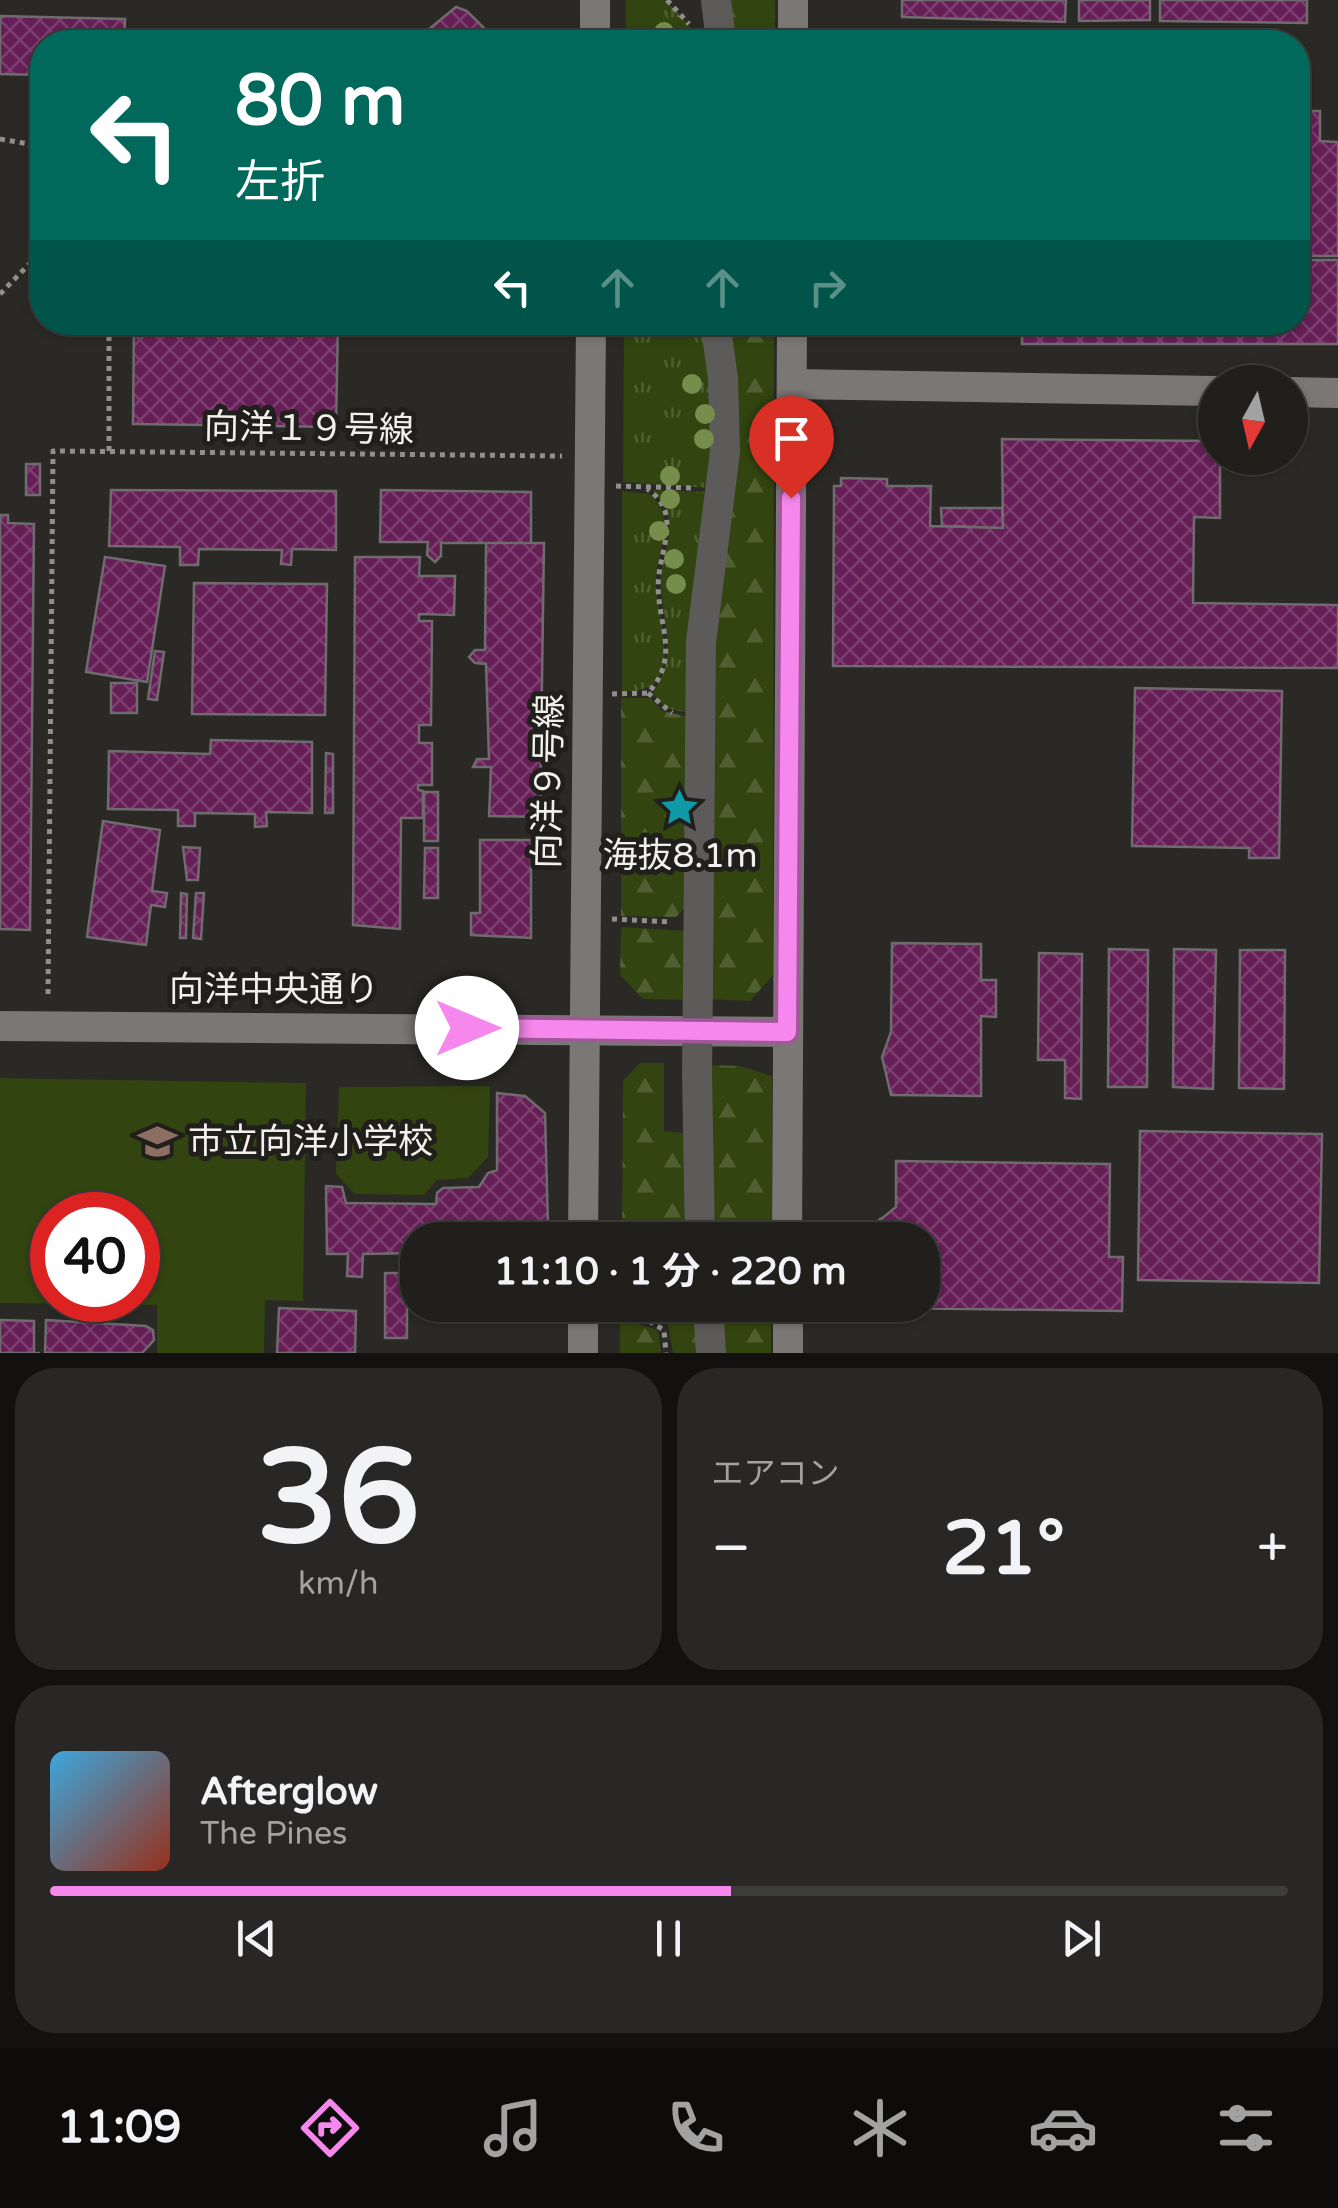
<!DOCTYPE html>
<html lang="ja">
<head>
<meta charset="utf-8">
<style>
	:root { --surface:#201f1c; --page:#282725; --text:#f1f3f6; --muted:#a2a2a3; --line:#3d3d3b; --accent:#f688ed }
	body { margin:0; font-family:"Varela Round","Noto Sans JP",sans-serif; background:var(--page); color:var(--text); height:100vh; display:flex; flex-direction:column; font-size:38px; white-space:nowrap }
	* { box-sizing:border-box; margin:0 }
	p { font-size:32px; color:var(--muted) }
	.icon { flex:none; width:55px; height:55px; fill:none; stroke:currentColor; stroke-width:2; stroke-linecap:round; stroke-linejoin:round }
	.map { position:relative; height:1353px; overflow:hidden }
	.panel { display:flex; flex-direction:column; gap:15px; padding:15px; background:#12110f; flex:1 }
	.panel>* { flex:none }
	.top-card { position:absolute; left:30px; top:30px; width:1280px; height:305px; border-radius:40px; box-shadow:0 2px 8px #0004,0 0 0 2px var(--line); background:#00695c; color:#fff; overflow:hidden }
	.needle { width:65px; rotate:188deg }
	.buttons { position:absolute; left:1198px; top:365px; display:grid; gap:20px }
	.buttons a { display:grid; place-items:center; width:110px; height:110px; border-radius:50%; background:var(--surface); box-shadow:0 2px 8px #0004,0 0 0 2px var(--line); font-size:50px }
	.speed { position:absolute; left:30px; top:1192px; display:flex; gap:20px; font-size:50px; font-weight:700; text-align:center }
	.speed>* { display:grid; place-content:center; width:130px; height:130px; border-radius:50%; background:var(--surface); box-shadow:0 2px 8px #0004,0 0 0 2px var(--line); line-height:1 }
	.speed .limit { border:15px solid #d22; background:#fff; color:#111 }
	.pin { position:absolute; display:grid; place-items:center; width:85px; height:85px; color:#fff; margin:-102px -42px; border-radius:50% 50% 50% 0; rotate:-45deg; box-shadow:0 0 10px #0007 }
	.pin .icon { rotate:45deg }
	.me { position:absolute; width:110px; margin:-55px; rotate:90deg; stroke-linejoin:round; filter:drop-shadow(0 0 8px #0008) }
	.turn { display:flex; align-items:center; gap:35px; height:210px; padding:0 40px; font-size:45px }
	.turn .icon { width:130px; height:130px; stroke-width:2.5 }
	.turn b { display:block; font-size:70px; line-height:85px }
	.lanes { display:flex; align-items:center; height:95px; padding:0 40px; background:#0003; justify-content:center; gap:50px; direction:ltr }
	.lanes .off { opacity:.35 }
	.big { font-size:75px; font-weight:700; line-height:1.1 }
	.panel .tile { flex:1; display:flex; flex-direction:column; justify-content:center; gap:15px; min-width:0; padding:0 35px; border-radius:40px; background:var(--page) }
	.panel .dial { align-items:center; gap:0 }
	.dial b { font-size:130px; line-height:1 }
	.song { display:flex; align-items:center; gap:30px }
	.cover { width:120px; height:120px; border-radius:15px; background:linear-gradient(135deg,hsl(200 70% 55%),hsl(10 70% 35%)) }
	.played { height:10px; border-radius:5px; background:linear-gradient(90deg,var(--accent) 55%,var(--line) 55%) }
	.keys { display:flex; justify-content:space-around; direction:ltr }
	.heat { display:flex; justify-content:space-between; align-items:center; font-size:55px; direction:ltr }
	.panel .tiles { flex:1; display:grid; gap:15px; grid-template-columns:1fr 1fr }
	.tile:last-child { grid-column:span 2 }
	.trip { position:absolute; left:400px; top:1222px; width:540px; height:100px; border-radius:40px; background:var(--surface); box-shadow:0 2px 8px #0004,0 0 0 2px var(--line); font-weight:700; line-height:100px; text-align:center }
	.dock { display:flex; height:160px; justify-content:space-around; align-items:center; background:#0d0c0b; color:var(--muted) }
	.dock .icon { width:70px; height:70px }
	.dock .active { color:var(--accent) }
	.dock b { font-size:45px; color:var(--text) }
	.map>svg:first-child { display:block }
	.grass { fill:url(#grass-tufts) }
	.forest { fill:url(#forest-firs) }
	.green { fill:#32440f; fill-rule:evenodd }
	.water { fill:url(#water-waves) }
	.building { fill:url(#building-cross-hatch); stroke:#706b6e; stroke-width:2.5 }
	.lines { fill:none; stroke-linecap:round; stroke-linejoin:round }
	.path { stroke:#908f8c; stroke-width:5; stroke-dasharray:5 5; stroke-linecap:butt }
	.street { stroke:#5d5b5a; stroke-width:30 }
	.secondary { stroke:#7b7775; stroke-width:30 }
	.street-bridge { stroke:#5d5b5a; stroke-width:30 }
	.tree { fill:#768e4c }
	.route-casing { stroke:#a0589a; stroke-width:25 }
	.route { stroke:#f688ed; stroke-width:18 }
	.labels { text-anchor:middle; stroke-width:10; stroke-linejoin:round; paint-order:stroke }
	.street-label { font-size:35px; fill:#f1f0ed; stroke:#201f1b }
	.poi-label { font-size:35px; fill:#f1f0ed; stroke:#201f1b }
</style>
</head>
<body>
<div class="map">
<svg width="1338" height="1353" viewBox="0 0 1338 1353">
	<defs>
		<pattern id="grass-tufts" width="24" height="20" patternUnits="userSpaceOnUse" patternTransform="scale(2.5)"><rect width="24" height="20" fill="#32440f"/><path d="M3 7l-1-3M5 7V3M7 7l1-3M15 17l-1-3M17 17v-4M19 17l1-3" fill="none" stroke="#505f32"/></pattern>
		<pattern id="forest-firs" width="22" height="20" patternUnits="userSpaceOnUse" patternTransform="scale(2.5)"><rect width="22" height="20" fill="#32440f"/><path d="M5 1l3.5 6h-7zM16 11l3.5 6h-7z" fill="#505f32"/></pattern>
		<pattern id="water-waves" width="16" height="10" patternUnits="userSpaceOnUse" patternTransform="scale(2.5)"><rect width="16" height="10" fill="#008295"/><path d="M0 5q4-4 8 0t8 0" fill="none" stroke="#1d6b76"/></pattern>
		<pattern id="building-cross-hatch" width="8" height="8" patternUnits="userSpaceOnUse" patternTransform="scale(2.5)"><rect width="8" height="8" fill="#651e56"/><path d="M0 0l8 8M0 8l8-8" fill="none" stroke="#7c3f6f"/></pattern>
	</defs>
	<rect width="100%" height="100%" fill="#2a2925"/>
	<path class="grass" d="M626 0H666L704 42H626Z
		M624 323H706L712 365 710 488 623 482Z
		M652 490 710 492 689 713 665 708 653 694C678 651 664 633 661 587 659 551 686 521 652 490Z
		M622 491 650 494C679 523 656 549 656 581 655 620 691 695 622 691Z"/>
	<path class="forest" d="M725 0H775V42H731Z
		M723 323H774L773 975 750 1001 706 999Z
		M621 698H650L663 711 689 717 688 905 676 917 621 916Z
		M621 927 686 931 690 1000 643 999 620 975Z
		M640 1063H664V1131L689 1134 694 1240H622L623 1081Z
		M706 1065 739 1066 772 1076V1240H710Z
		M702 1305 705 1353H673L668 1323 651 1313 621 1306Z
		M718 1305H771V1353H721Z
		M620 1319 658 1330 661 1353H620Z"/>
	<path class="green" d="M0 1078 306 1083 303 1301 265 1300 264 1353H157V1305L0 1303ZM52 1215H138V1300H52Z
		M490 1086 488 1157 468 1178 437 1180 424 1195 355 1194 336 1174 339 1087Z"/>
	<path class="water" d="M424 1305H520V1322L424 1321Z"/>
	<path class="building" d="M902 0H1066L1065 22 902 17Z
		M1079 0H1150V20L1079 21Z
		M1160 0H1307V23L1160 21Z
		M456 7 467 11 498 42H423V34Z
		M0 16 125 19 124 42H42V85L38 75 0 74Z
		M1298 111H1320V141L1338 142V256H1298Z
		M1298 260H1338V344H1022V322H1298Z
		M134 322H338L336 427 133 424Z
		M462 322H520V332L470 331V325Z
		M1002 439 1215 441V458H1220V518L1194 517 1193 603 1338 605V668L833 666 834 486H841V478L887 479V486H931L930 526 1003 528Z
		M26 464H40V495H26Z
		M111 490 336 491V550L292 549 291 565 281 564 282 550 199 549 198 565H180V547L109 546Z
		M381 490 531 492V543H441V556L435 562 427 555 428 542H380Z
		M941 508H1002L1003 528 942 526Z
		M0 515H8V523L34 524 30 930 0 929Z
		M486 543H544L540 817 489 816 491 767H473L477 759H489L486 664 475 663 469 657 475 650H485Z
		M105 557 165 566 147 682 86 672Z
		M355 557H420L419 576H455L454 615 419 614V621H432L431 725H419V743H432V785H418V790L423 791V818H401L400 929 353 925Z
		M194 583 327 584 325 715 192 714Z
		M155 651 164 652 157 700 148 699Z
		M111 683H137V713H111Z
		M1135 688 1282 691 1279 858H1249V848L1132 846Z
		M211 740 312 742V813L266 812 267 826 255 827V814L195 813V826H178V810L108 809 109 751 210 754Z
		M326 753 333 754V813H325Z
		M424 792H438V841H424Z
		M103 821 160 830 152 891 167 893 165 907 151 905 146 945 87 937Z
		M480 840H531V938L471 935V913H480Z
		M183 847 200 848 198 880H187Z
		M425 848H438V898H424Z
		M181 893 187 894 186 938H180Z
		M196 893H204L201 939 193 938Z
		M892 943 981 944V980H996V1017L981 1016V1096L891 1095 882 1057 891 1032Z
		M1109 949 1148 950 1147 1087H1108Z
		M1174 949 1216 950 1213 1089 1173 1087Z
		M1240 950H1285L1284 1089 1239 1088Z
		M1039 953 1082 954 1081 1099 1065 1098V1060H1038Z
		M497 1093 525 1096 545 1113 548 1226H536V1240H418V1253L363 1254 362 1277 347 1276 348 1254H327L326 1186 342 1187 346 1203 436 1204 437 1193 443 1188 479 1187 488 1173 497 1170Z
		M1140 1131 1322 1134 1319 1283 1138 1280Z
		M896 1161 1110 1164 1109 1257H1123L1122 1311 894 1308 922 1305V1240H893L881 1219 896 1207Z
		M880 1219 893 1240H859Z
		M385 1273H407V1338H385Z
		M279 1308 356 1311 355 1353H277Z
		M0 1320 34 1321V1353H40H0Z
		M46 1320 146 1326 153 1330 154 1340 142 1353H45Z"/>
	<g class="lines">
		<path class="path" d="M667 0 689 24
			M0 139 29 144 42 163
			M0 294 42 251
			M109 451V322
			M616 486 693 488
			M648 693 672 713
			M612 694 648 693C684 654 653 619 659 574 663 544 680 510 647 489
			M612 919 670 922
			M48 994 53 451 562 456
			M611 1312 637 1314 664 1330 666 1353"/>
		<path class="street" d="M716 0 721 42
			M698 982 701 642 725 452 723 378 715 322
			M697 1073 700 1240
			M708 1305 711 1353"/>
		<path class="secondary" d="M595 42V0
			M793 42V0
			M792 384 1215 391
			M1290 392 1338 393
			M0 1026 787 1032
			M583 1240 591 322
			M787 1240 792 322
			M788 1305V1353
			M583 1353V1305"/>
		<path class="street-bridge" d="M697 1073 698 982"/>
	</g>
	<g class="tree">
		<circle cx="664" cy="32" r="10"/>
		<circle cx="692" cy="384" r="10"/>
		<circle cx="705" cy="414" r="10"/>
		<circle cx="704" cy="439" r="10"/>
		<circle cx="670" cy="476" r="10"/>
		<circle cx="670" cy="499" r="10"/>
		<circle cx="659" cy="531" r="10"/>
		<circle cx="674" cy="559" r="10"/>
		<circle cx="676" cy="584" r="10"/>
	</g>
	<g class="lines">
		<defs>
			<path id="route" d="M467 1028 787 1032 791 498"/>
		</defs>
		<use href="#route" class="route-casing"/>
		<use href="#route" class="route"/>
	</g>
	<defs>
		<symbol id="sight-bare" viewBox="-9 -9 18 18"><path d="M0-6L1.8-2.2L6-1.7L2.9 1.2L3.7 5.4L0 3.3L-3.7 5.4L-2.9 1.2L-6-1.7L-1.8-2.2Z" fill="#0f9aa8" stroke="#201f1b" stroke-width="2.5" paint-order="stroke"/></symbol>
		<symbol id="school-bare" viewBox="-9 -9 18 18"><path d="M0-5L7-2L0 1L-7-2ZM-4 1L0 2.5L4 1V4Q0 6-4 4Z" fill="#8d6e63" stroke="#201f1b" stroke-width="2.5" paint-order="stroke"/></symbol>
	</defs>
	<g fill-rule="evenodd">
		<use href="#sight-bare" x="652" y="780" width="55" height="55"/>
		<use href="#school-bare" x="130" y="1114" width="55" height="55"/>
	</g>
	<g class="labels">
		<g class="street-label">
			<text transform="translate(309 428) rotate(1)" y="12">向洋１９号線</text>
			<text transform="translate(548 781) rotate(-89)" y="12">向洋９号線</text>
			<text x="274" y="1001">向洋中央通り</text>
		</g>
		<g class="poi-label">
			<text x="680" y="867">海抜8.1m</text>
			<text x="188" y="1153" text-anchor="start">市立向洋小学校</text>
		</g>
	</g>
</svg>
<div class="buttons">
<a><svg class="needle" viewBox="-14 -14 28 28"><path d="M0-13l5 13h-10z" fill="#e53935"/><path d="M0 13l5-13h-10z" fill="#a2a2a3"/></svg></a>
</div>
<div class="speed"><div class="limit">40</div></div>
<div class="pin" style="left:791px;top:498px;background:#d93025"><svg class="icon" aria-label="arrive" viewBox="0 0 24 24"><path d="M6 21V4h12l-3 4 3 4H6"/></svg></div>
<svg class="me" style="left:467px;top:1028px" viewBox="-20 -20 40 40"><circle r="19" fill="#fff"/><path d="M0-13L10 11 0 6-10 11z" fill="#f688ed"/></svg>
<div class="trip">11:10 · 1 分 · 220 m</div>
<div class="top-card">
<div class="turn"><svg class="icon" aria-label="left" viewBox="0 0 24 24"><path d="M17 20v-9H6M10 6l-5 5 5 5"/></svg><div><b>80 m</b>左折</div></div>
<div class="lanes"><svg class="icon" aria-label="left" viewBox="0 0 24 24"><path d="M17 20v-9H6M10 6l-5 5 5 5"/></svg><svg class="icon off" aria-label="ahead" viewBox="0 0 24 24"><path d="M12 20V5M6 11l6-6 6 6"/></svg><svg class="icon off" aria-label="ahead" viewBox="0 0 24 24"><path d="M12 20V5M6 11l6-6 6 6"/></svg><svg class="icon off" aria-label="right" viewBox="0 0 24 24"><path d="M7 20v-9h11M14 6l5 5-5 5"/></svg></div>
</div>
</div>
<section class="panel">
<div class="tiles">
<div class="tile dial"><b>36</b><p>km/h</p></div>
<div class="tile"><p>エアコン</p>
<div class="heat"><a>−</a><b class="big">21°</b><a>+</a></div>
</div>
<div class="tile">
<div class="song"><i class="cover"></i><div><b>Afterglow</b><p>The Pines</p></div></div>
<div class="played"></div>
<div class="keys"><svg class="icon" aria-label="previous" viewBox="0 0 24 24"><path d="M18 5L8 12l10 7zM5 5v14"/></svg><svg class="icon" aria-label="pause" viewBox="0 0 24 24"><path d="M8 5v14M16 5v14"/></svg><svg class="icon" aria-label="next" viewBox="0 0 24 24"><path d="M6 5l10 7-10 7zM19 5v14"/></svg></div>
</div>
</div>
</section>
<nav class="dock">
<b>11:09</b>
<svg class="icon active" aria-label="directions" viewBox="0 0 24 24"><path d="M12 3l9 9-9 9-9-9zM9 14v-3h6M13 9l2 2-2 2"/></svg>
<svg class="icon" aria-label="music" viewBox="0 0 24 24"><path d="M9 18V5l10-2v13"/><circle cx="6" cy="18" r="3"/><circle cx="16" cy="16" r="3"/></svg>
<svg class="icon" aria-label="phone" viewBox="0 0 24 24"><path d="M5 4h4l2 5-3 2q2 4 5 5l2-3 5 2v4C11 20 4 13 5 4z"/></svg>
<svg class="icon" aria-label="climate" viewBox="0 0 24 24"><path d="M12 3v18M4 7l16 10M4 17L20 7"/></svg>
<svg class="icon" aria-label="car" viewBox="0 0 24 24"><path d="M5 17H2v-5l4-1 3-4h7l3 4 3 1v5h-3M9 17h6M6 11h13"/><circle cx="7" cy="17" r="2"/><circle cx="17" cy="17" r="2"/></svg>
<svg class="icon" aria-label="filters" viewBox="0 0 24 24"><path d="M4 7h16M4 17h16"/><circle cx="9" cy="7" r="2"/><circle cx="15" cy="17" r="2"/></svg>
</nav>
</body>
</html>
